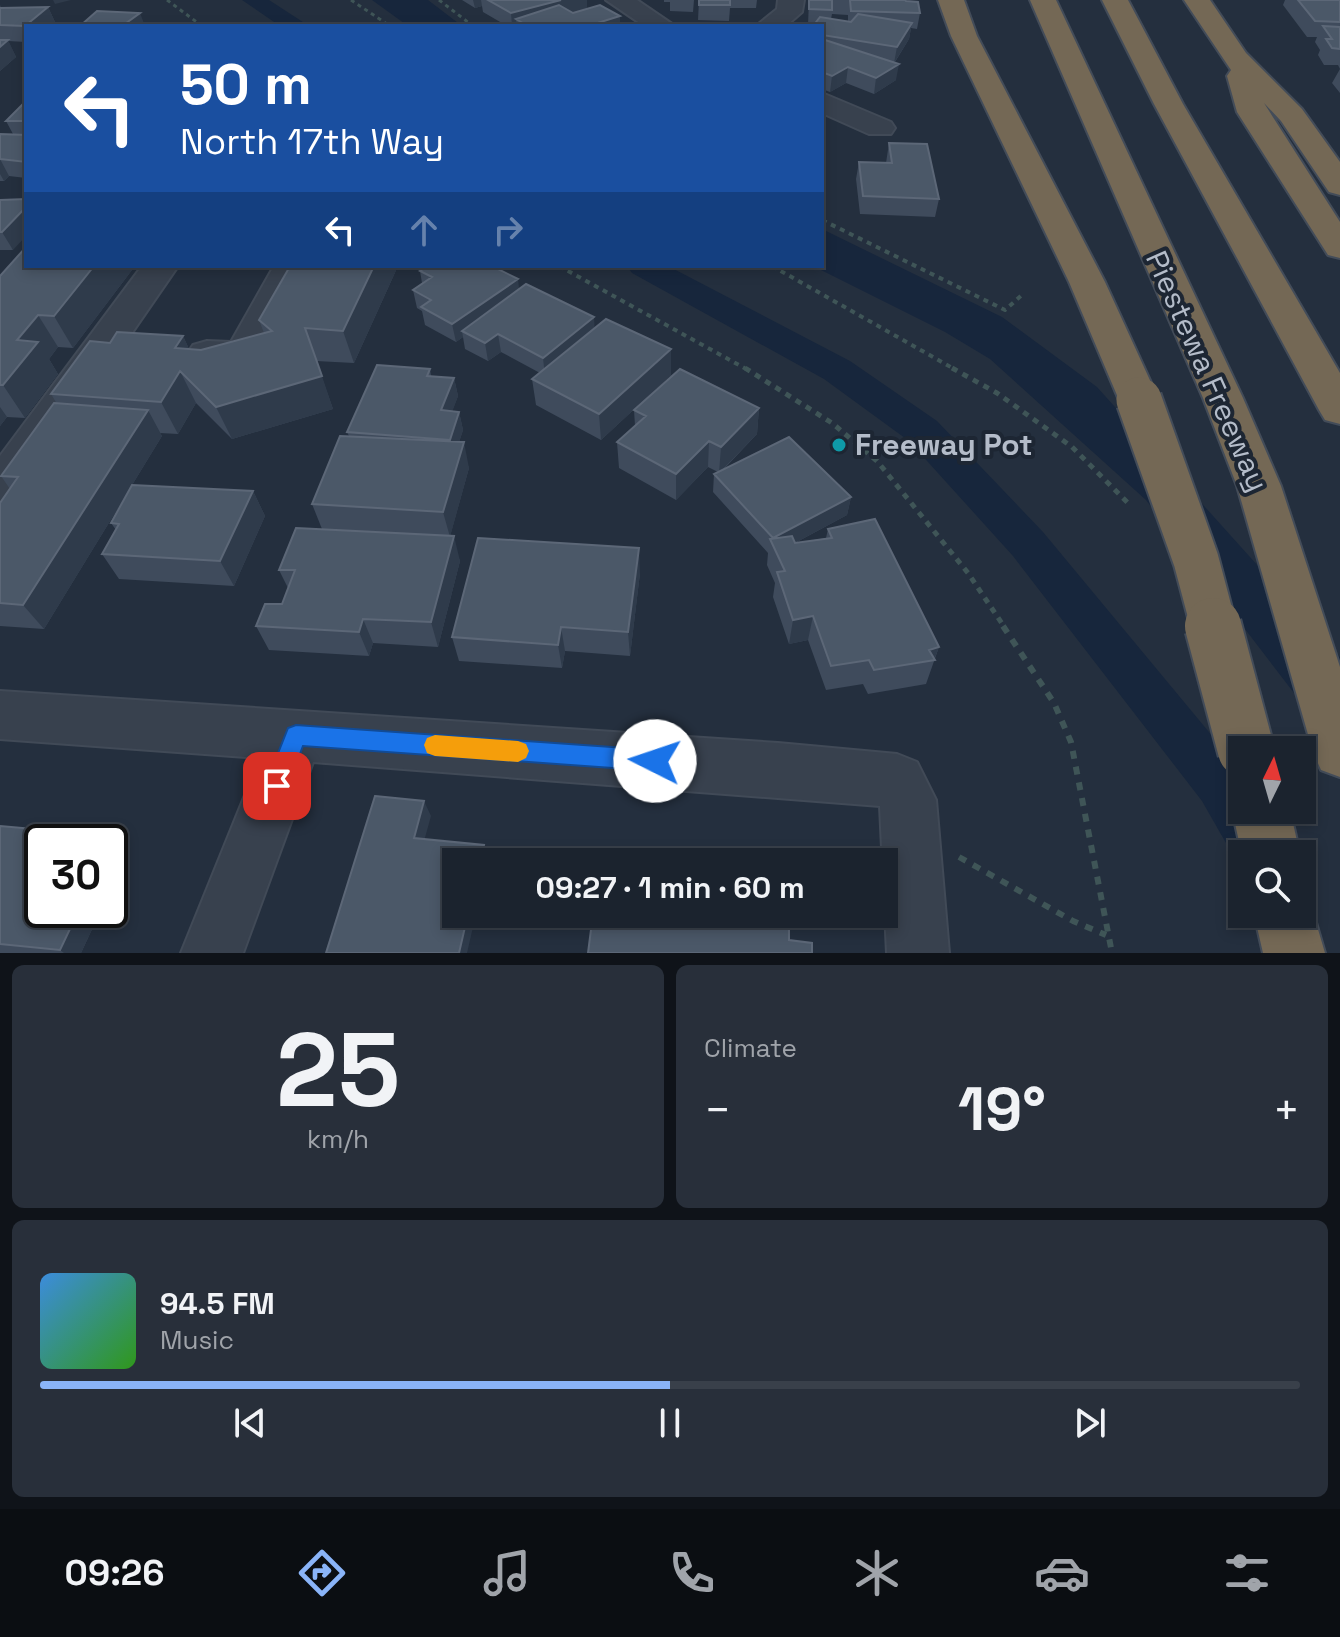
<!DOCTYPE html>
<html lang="en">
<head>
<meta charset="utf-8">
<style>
	:root { --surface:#1b232e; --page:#282f3a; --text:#f1f3f6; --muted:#a0a4aa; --line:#39404a; --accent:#8ab4f8 }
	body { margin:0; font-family:"Space Grotesk",sans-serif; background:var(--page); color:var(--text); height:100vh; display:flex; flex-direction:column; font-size:30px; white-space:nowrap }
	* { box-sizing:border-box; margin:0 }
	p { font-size:26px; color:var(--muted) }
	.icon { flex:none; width:44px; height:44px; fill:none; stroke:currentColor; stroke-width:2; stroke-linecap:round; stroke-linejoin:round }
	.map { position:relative; height:953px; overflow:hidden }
	.side { display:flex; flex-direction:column; gap:12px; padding:12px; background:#0f1319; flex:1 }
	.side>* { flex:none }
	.banner { position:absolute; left:24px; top:24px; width:800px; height:244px; border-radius:0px; box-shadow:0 4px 12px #0003,0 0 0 2px var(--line); background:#1a4fa0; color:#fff; overflow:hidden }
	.needle { width:52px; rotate:5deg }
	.tools { position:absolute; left:1228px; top:736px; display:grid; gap:16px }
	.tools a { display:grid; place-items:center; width:88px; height:88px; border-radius:0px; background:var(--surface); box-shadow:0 4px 12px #0003,0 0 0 2px var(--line); font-size:40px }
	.speed { position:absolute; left:24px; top:824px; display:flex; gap:16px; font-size:40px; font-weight:700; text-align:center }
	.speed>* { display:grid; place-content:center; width:104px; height:104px; border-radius:50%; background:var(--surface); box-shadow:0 4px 12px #0003,0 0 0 2px var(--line); line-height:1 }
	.speed .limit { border:4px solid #111; border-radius:12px; background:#fff; color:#111 }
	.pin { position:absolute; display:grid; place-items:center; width:68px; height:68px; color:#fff; margin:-34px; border-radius:16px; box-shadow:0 4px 12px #0006 }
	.me { position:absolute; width:88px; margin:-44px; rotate:274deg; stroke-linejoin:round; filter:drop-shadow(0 0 6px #0008) }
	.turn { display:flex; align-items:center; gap:28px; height:168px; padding:0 24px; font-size:36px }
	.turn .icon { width:104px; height:104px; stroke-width:2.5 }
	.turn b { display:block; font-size:56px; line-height:68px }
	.lanes { display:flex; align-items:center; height:76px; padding:0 24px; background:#0003; justify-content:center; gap:40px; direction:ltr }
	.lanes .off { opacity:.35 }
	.big { font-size:60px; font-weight:800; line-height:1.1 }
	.side .widget { flex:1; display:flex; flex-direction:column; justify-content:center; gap:12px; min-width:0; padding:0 28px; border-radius:12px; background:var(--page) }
	.side .dial { align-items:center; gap:0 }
	.dial b { font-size:104px; line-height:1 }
	.song { display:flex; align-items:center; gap:24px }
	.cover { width:96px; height:96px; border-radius:12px; background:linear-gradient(135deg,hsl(210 70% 55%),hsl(110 70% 35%)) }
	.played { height:8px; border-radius:4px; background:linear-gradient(90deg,var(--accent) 50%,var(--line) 50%) }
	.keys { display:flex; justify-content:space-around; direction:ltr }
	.heat { display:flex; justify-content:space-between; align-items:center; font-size:44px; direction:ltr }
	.side .tiles { flex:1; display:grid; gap:12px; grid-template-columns:1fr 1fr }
	.widget:last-child { grid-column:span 2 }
	.trip { position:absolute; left:442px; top:848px; width:456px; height:80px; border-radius:0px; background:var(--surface); box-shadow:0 4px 12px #0003,0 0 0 2px var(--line); font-weight:800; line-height:80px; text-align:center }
	.tab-bar { display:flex; height:128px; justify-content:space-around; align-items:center; background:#0b0e12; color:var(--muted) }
	.tab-bar .icon { width:56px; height:56px }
	.tab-bar .active { color:var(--accent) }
	.tab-bar b { font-size:36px; color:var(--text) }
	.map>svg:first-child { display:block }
	.water { fill:#17263c }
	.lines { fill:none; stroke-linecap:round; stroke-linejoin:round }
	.canal { fill:#17263c; fill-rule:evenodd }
	.minor-casing { stroke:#414a57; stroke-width:4 }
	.highway-casing { stroke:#434c59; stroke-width:4 }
	.path-far3 { stroke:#3f5557; stroke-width:3; stroke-dasharray:4 4; stroke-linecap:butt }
	.path-far2 { stroke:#3f5557; stroke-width:4; stroke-dasharray:5 5; stroke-linecap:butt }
	.path-far1 { stroke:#3f5557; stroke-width:5; stroke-dasharray:6 6; stroke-linecap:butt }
	.path { stroke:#3f5557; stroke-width:6; stroke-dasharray:8 8; stroke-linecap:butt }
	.minor { fill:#38414e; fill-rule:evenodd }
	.highway { fill:#746855; fill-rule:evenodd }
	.highway-bridge-far1-casing { stroke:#434c59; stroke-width:49; stroke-linecap:butt }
	.highway-bridge-casing { stroke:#434c59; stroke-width:60; stroke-linecap:butt }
	.highway-bridge-far1 { stroke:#746855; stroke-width:45 }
	.highway-bridge { stroke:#746855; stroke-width:56 }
	.wall { fill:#3f4b5c; fill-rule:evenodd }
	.shaded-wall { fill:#2f3b4b }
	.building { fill:#4b5868; stroke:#5c6777; stroke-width:2 }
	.route { fill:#1a73e8; stroke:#114b97; stroke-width:2 }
	.slow { fill:#f59e0b }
	.culture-dot { fill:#0f9aa8; stroke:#1d2633; stroke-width:3 }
	.labels { text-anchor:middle; stroke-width:8; stroke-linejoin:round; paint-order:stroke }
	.street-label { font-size:30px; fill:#b4bcc9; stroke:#1d2633 }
	.poi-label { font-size:30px; font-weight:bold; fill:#b4bcc9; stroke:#1d2633; text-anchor:start }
</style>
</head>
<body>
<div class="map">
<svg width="1340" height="953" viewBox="0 0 1340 953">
	<rect width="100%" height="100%" fill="#242f3e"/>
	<path class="water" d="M372 0H428L462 26H408Z
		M822 229 1002 317 1097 387 1340 657V753L1146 500 990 359 945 332 813 266H822Z"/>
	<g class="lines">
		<path class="canal" d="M242 0H269L309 26H280Z
			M627 266H668L850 361 937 421 1043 532 1238 767 1242 773V810H1265L1289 854H1242V871L1202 801 1013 556 909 441 824 379 632 273Z"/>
		<defs>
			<path id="minor" d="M606 0H637L675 26H644Z
				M778 0H804L802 12 786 26H756L777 9Z
				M822 93 891 122 895 128 891 134H869L822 113Z
				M142 266H178L16 501 0 506V456Z
				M274 266H310L257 365 243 369 193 363 187 354 193 345 207 341 231 342Z
				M0 691 778 743 897 754 917 762 936 800 949 953H887L880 806 313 762 243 953H181L260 758 0 739Z"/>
			<path id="highway" d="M938 0H964L977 36 1105 282 1159 400 1153 410 1139 414 1125 410 1119 400 1069 282 951 36Z
				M1030 0H1056L1243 398 1281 486 1340 667V777L1321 770 1313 752 1237 486 1203 398Z
				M1102 0H1128L1183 104 1340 373V424L1325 420 1319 410 1154 104Z
				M1184 0H1210L1246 53 1302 109 1340 162V195L1329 192 1281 121 1264 103 1340 222V258L1328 255 1237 112 1227 76 1231 70Z
				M1241 790 1242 810H1290L1300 854 1242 855 1232 810Z
				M1302 890 1307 892 1325 953H1263L1254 914H1302Z"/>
		</defs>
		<use href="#minor" class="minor-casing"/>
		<use href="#highway" class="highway-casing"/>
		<path class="path-far3" d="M167 0 202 26
			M351 0 390 26
			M439 0 473 26"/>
		<path class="path-far2" d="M822 220 1005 310 1023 294
			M559 266 748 370
			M772 266 956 370"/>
		<path class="path-far1" d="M745 368 832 423 877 461 968 573 1005 628
			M952 368 997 393 1072 447 1131 506"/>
		<path class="path" d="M1003 626 1054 703 1071 742 1112 953
			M959 857 1073 921 1106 935"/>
		<use href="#minor" class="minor"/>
		<use href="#highway" class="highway"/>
		<defs>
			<path id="highway-bridge-far1" d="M1139 400 1196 560 1214 628"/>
			<path id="highway-bridge" d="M1213 626 1246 750"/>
		</defs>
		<use href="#highway-bridge-far1" class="highway-bridge-far1-casing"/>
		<use href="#highway-bridge" class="highway-bridge-casing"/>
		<use href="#highway-bridge-far1" class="highway-bridge-far1"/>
		<use href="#highway-bridge" class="highway-bridge"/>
	</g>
	<path class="wall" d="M462 0H587V9L620 16V26H507L483 12 482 6 475 8Z
		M664 0H694L693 12 670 11V2H664Z
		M699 0H757L756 8H730L729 21 698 20Z
		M809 0H905L920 13 917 29 911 28 909 39 895 62 896 80 874 94 846 83 830 92 822 89V26L808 25ZM832 14 848 15V22L831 19Z
		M1285 0H1340V93L1332 83 1340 69 1338 65H1324L1318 55 1320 50 1315 42 1317 37H1307L1283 5Z
		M0 5 1 8 48 7 55 22 26 26V42L8 41 16 57 0 71Z
		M26 101V178L9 176 4 181H0V134H13L6 121Z
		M889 143 939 199 935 217 860 214 856 179 859 162 886 163Z
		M0 200 13 250H0Z
		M26 266H135L73 348 58 347 49 359 58 374 25 418 7 417 0 426V276Z
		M293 266H398L354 363 316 361 333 409 232 439 196 403 178 434 160 433 162 436 44 629 0 626V503L10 489 1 476 57 404 51 394 110 343 183 336 189 349 201 350 264 333 259 320Z
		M420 271 519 289 594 328 671 375 601 440 536 405 532 379 540 373 501 352 488 361 465 349 463 337 456 342 425 325 422 311 417 308 413 290 422 283Z
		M430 369 431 376 454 378 458 396 452 411 459 412 463 430 459 442 469 468 450 536 460 561 438 647 373 643 369 656 269 650 256 626 282 604 288 588 279 570 322 529 312 504 349 436 347 432Z
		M759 408 757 434 723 470 851 497 847 515 795 543 826 538 828 529 939 647 926 684 868 694 863 684 826 690 808 640 789 644 773 597 775 583 767 565 768 553 713 492 714 474 718 472 708 467 676 500 619 468 617 442 635 426 634 410Z
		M253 491 265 516 234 586 119 579 102 554 116 530 111 523Z
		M640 573 630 656 565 651 562 668 459 661 452 637Z
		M0 826 113 836 128 850 110 890V842H42V910H101L81 953H0Z"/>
	<path class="shaded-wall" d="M53 0H71L55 4Z
		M473 0H481L482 6 475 8Z
		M561 0H587V9L527 25 516 19 517 26H512L511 13Z
		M48 7 55 22 51 26H26V28L25 26Z
		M140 13 145 26H122Z
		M620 16V26H588Z
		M912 23 909 39 894 63 897 47Z
		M8 40 16 57 0 71V47Z
		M899 64 896 80 874 94 876 78Z
		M848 67 846 83 830 92 832 76Z
		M0 159 9 176 4 181 0 174Z
		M26 207V236L13 250 2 232Z
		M94 266H135L73 348 54 316Z
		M374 266H398L354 363 343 331Z
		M518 279 520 297 462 331 463 337 456 342 452 324Z
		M38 315 58 347 49 359 58 374 25 418 3 385 17 340Z
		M594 317 595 335 545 376 543 358Z
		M498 334 501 352 488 361 485 343Z
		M183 336 198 368 175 348Z
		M671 349V375L601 440 599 414Z
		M180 371 196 403 178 434 161 402Z
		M322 376 333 409 232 439 216 407Z
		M454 378 458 396 446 429 441 410Z
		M0 407 7 417 0 426Z
		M759 408 757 434 719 473 721 447Z
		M148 410 162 436 44 629 23 605Z
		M459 412 463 430 454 458 450 440Z
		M709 441 708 467 676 500V474Z
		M464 442 469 468 450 537 443 512Z
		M253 491 265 516 234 586 220 561Z
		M851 497 847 515 776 553 773 538Z
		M454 536 460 561 438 647 431 622Z
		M639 548 640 573 630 656 628 632Z
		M813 616 808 640 789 644 793 620Z
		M363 619 373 643 369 656 359 632Z
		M561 627 565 651 562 668 558 645Z
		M939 647 934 660 929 650Z
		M424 801 431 816 421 852 414 838Z
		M113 836 128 850 110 890V843Z
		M484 845 489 859 488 862H480Z
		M79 910H101L81 953H64L60 950Z
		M468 914H476L467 953H459Z"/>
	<path class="building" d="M488 0H561L511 13Z
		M699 0H730V5H699Z
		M809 0H832V10L809 9Z
		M850 0H905L906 1 918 2 920 13 851 11Z
		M1298 0H1340V22L1315 21Z
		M559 5 573 13 600 5 620 16 588 26H528L516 19Z
		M48 7 25 26 0 25V8Z
		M97 11 140 13 122 26H80Z
		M858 14 912 23 897 47 822 35V26H813L820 17 851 22Z
		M1323 26 1340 27V49L1332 48 1326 39H1332Z
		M822 39 899 64 876 78 848 67 832 76 822 72Z
		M0 40H8L0 47Z
		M26 101V121H6Z
		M0 134 26 135V162L0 159Z
		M889 143 927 144 939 199 863 196 859 162 892 163Z
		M26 199V207L2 232H0V200Z
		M26 247V266H94L54 316 38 315 17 340 38 342 3 385H0V276Z
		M293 266H374L343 331 305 328 322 376 216 407 180 371 161 402 51 394 90 341 110 343 117 332 183 336 175 348 201 350 272 331 259 320 289 268Z
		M428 266H492L518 279 452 324 421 307 431 300 413 290 432 277 420 271Z
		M526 284 594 317 543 358 498 334 485 343 462 331Z
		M606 319 671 349 599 414 532 379Z
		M377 365 430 369 427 376 454 378 441 410 459 412 450 440 347 432Z
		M680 369 759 408 721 447 709 441 676 474 617 442 646 416 634 410Z
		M54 403 148 410 23 605 0 603V503L18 477 1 476Z
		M340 436 464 442 443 512 312 504Z
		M789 437 851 497 773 538 714 474Z
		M132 485 253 491 220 561 102 554 119 524 111 523Z
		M875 519 939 647 929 650 935 660 874 670 869 660 831 666 813 616 793 620 777 572 785 571 770 539 792 536 795 543 832 538 828 529Z
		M296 528 454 536 431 622 363 619 359 632 256 626 265 604H282L295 570H279Z
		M478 538 639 548 628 632 561 627 558 645 452 637Z
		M375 796 424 801 414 838 484 845 480 862H456V914H468L459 953H326Z
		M0 826 113 836 110 843V842H42V910H79L60 950 0 944Z
		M593 914H789V940L812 943V953H588Z"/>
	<path class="route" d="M296 725 655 750 663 753 666 761 663 768 655 771 303 746 285 793 277 797 268 793 265 786 288 728Z"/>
	<path class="slow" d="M435 735 518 741 526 744 529 751 526 758 518 762 435 756 427 753 424 745 427 738Z"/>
	<circle class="culture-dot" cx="839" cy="445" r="8"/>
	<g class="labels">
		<g class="street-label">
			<text transform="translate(1207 371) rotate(66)" y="10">Piestewa Freeway</text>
		</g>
		<g class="poi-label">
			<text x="855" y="455">Freeway Pot</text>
		</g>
	</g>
</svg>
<div class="tools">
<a><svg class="needle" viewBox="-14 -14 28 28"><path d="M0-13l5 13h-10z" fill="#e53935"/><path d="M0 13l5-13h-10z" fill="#a0a4aa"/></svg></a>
<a><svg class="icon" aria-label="search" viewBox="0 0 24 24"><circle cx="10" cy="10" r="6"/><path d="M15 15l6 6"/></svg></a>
</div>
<div class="speed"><div class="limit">30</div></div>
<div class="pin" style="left:277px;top:786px;background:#d93025"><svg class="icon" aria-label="arrive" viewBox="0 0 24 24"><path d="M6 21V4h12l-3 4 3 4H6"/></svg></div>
<svg class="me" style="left:655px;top:761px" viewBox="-20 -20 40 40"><circle r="19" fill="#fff"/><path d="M0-13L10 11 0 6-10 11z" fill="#1a73e8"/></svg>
<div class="trip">09:27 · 1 min · 60 m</div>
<div class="banner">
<div class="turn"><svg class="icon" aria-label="left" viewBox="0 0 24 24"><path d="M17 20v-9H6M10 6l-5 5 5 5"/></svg><div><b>50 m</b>North 17th Way</div></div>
<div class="lanes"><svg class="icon" aria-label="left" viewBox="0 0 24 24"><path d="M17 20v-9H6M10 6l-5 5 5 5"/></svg><svg class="icon off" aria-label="ahead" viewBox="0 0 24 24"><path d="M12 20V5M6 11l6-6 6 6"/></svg><svg class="icon off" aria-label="right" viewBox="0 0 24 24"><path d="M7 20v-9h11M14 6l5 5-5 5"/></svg></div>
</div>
</div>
<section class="side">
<div class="tiles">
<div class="widget dial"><b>25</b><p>km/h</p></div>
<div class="widget"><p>Climate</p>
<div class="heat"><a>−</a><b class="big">19°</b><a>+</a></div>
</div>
<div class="widget">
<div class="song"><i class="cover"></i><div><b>94.5 FM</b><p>Music</p></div></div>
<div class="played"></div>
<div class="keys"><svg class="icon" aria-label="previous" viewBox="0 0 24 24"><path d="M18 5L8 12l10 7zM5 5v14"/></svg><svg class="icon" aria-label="pause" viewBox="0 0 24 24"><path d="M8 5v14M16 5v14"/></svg><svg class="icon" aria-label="next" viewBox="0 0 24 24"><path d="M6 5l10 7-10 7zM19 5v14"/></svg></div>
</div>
</div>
</section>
<nav class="tab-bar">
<b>09:26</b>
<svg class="icon active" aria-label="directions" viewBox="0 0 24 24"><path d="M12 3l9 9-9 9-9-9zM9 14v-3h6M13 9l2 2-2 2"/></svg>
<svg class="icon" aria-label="music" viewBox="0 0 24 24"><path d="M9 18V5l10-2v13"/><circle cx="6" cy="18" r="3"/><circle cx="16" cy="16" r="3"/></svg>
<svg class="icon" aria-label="phone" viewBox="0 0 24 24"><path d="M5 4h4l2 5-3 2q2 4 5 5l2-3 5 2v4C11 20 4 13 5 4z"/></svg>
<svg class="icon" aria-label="climate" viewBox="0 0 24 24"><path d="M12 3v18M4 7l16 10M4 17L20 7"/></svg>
<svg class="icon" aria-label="car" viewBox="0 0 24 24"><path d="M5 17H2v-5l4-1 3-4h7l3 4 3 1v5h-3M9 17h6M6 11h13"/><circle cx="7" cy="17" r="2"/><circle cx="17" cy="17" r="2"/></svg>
<svg class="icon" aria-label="filters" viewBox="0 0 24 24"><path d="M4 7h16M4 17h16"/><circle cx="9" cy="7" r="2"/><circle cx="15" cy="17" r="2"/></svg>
</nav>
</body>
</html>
